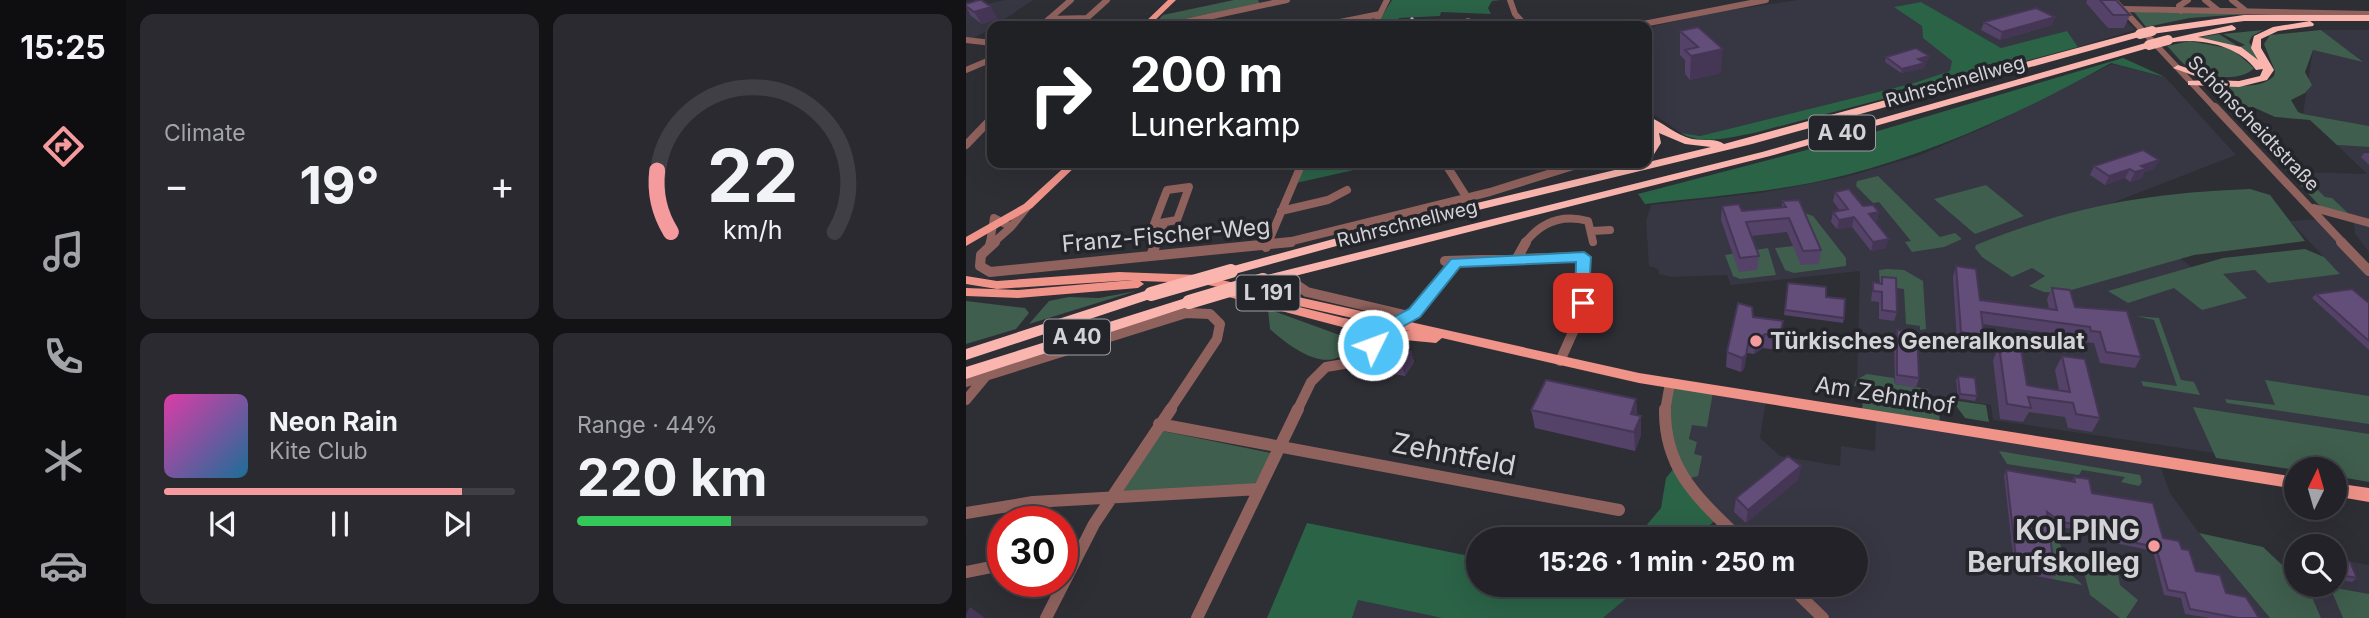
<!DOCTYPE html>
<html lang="en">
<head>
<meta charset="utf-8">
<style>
	:root { --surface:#222228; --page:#2a2a30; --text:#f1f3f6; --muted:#a2a4a8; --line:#3f3f45; --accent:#f59b9d }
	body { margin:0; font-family:Inter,sans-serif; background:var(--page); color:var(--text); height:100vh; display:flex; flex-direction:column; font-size:26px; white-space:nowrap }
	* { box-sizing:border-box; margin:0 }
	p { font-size:23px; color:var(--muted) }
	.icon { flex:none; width:38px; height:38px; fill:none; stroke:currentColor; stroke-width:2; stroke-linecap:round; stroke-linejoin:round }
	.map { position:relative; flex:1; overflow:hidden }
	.panel { display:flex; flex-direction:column; gap:14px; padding:14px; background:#131316; width:840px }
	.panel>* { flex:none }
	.hud { position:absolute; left:21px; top:21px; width:665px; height:147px; border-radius:14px; box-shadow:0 7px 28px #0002,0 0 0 2px var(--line); background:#202124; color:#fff; overflow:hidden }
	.needle { width:46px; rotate:5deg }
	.buttons { position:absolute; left:1318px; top:457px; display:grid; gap:14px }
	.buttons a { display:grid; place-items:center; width:63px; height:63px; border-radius:50%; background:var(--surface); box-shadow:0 7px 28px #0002,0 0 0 2px var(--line); font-size:35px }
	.speed { position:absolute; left:21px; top:506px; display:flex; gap:14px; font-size:35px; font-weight:700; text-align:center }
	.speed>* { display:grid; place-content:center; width:91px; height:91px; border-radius:50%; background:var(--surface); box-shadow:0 7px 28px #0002,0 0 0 2px var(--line); line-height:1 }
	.speed .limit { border:10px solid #d22; background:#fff; color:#111 }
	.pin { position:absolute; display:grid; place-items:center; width:60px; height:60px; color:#fff; margin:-30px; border-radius:14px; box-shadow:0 4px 10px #0006 }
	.me { position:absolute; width:77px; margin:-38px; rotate:48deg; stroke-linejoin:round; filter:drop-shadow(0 0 5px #0008) }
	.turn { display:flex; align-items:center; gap:24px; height:147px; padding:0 28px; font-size:32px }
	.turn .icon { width:91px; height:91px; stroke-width:2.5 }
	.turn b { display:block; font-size:49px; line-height:60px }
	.big { font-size:52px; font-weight:700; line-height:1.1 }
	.panel .tile { flex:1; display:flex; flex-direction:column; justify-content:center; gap:10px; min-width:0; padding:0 24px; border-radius:14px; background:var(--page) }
	.panel .dial { align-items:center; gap:0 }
	.dial svg { height:182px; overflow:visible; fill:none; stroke:var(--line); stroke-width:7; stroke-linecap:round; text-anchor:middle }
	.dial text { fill:var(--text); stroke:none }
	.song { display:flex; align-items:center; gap:21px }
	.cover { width:84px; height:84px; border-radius:10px; background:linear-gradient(135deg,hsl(320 70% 55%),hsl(200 70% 35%)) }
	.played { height:7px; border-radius:4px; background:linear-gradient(90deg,var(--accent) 85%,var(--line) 85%) }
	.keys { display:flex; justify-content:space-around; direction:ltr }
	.heat { display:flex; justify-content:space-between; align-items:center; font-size:38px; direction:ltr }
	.charge { height:10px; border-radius:5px; background:linear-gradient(90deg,#34c759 44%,var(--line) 0) }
	.panel .tiles { flex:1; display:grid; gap:14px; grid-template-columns:repeat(2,1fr) }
	.trip { position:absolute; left:500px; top:527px; width:402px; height:70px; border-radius:35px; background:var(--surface); box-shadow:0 7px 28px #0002,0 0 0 2px var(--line); font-weight:700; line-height:70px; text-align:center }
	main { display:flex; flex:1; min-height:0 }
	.tab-bar { display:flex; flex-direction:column; width:126px; justify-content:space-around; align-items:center; background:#0e0e10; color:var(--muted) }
	.tab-bar .icon { width:49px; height:49px }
	.tab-bar .current { color:var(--accent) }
	.tab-bar b { font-size:32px; color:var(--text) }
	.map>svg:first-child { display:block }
	.built { fill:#373643 }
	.green { fill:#3f5e4d }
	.forest { fill:#2b6347 }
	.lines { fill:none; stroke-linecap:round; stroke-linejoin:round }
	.minor-far3 { stroke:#90625d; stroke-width:6 }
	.minor-far2 { stroke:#90625d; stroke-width:8 }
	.minor-far1 { stroke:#90625d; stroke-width:10 }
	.minor { stroke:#90625d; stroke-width:12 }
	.major { fill:#f09389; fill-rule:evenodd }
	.highway { fill:#fab6ae; fill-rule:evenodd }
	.rail-casing { stroke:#b7b7bd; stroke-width:3.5 }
	.rail { stroke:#24242b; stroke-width:2; stroke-dasharray:5; stroke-linecap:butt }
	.highway-bridge-far1 { stroke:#fab6ae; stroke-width:10 }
	.highway-bridge { stroke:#fab6ae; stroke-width:14 }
	.wall { fill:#554268 }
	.shaded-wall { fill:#453655 }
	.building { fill:#634d79; stroke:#453655; stroke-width:2 }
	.route { fill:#4fc3f7; stroke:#337fa1; stroke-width:2 }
	.poi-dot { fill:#f59b9d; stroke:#24242b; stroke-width:2.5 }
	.labels { text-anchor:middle; stroke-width:7; stroke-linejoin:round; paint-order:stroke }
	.far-street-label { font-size:19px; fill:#d2d2d7; stroke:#24242b }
	.shield { fill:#24242b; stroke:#9e9ea3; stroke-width:2 }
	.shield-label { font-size:21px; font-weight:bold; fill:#d2d2d7 }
	.street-label { font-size:23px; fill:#d2d2d7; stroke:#24242b }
	.poi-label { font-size:23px; font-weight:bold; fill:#d2d2d7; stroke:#24242b; text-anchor:start }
	.near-street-label { font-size:28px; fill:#d2d2d7; stroke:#24242b }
	.near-poi-label { font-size:28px; font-weight:bold; fill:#d2d2d7; stroke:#24242b; text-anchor:end }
</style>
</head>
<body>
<main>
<nav class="tab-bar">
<b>15:25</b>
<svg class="icon current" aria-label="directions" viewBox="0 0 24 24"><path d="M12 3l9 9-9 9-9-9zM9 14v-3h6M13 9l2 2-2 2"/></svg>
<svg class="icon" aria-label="music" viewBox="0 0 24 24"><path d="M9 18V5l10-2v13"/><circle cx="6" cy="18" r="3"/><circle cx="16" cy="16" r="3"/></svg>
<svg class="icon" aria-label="phone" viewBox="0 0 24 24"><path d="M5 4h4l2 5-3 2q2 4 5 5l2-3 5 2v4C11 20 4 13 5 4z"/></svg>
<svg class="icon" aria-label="climate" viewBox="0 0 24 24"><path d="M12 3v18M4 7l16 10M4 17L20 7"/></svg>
<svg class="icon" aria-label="car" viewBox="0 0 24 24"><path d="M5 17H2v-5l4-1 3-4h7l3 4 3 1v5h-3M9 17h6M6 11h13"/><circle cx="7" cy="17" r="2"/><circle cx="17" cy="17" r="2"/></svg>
</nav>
<section class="panel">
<div class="tiles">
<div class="tile"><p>Climate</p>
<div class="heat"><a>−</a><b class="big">19°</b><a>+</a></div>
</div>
<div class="tile dial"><svg viewBox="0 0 100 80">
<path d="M14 69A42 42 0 1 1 86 69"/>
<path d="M14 69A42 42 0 0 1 8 42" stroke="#f59b9d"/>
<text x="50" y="56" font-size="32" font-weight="700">22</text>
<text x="50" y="72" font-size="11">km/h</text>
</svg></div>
<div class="tile">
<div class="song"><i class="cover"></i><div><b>Neon Rain</b><p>Kite Club</p></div></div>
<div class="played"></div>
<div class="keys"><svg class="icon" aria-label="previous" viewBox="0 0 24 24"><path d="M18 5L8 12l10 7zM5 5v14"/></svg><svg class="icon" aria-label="pause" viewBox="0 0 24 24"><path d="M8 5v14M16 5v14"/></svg><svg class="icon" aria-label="next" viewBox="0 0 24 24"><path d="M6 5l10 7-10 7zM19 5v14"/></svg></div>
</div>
<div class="tile"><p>Range · 44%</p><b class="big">220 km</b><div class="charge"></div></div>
</div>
</section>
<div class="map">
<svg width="1403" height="618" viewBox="0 0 1403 618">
	<rect width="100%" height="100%" fill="#2e2e35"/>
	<path class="built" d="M39 0H67L26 28 6 39 0 38V9Z
		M832 0H1140L1169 30 1112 47 1101 31 1035 49 955 2 929 7 956 26 957 38 987 61 984 71 948 83 734 136 715 133 681 110V31L689 26 751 12Z
		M1355 30H1403V126L1337 114 1347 50 1395 61Z
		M1146 64 1199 77 1270 155 1141 205 1248 283 1256 274 1289 270 1302 283 1373 273 1324 221 1356 219 1403 272V476L1027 420 1025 405 891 384 894 271 765 285 761 275 705 277 693 274 692 269 683 266 680 221 685 205 794 193 880 177 952 156 1022 126Z
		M1371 145 1403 147V252L1389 234 1387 218 1359 197 1334 172 1401 174Z
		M747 392 800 400 794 438 814 456 874 466 875 446 909 451 910 419 1193 463 1204 493 1233 533 1304 618H858L823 585 891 584V539H775L717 480 731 442 723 440 726 425Z
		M1369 559 1403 565V618H1355L1343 590 1337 585 1368 584Z
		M676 584 821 585 856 618H637Z
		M392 600 476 618H386Z"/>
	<path class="green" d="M268 0H292L294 4 187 25 197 15Z
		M1168 12H1169L1293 13 1224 18 1180 27Z
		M1297 30 1286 36 1283 42 1295 62 1270 47 1230 38 1253 34 1273 47 1279 45 1257 34Z
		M1355 30 1397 62 1347 50 1339 72 1346 85 1339 93 1325 100 1332 112 1337 114 1403 126V147L1371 145 1344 120 1309 117 1287 107H1272L1319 165 1334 172 1359 197 1366 198 1385 216 1360 211 1352 204 1247 92C1259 79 1290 94 1308 76L1309 71 1298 44 1304 35Z
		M1224 41 1266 49 1288 68C1276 82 1240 78 1225 69 1216 64 1209 54 1201 46Z
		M912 176 974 237 989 233 996 239 978 247 946 252 939 242 945 241 913 202 907 203 890 186 891 181Z
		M1020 185 1058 216 1009 234 968 199Z
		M1284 189 1304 195 1339 241 1228 255 1095 293 1078 292 1063 286 1079 276 1066 268 1046 277 1016 257 1009 248 1010 245C1106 206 1181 193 1284 189Z
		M838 213 847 216 880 258V266L828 273 819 270 809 248 827 246Z
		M802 248 810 275 774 279 767 276 759 255Z
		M1339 249 1358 257 1374 274 1302 283 1289 270 1257 274 1281 298 1236 310 1208 288 1162 303 1142 291 1257 258Z
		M921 269 938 270 957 281 960 329 954 330V326L940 324 938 289 914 286 913 270Z
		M170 291 63 324 83 301 103 297 133 298Z
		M0 301 59 308 63 313 50 329 0 344Z
		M302 309 379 337 380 348 385 346C364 378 324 347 304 329Z
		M1170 316 1193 318 1215 380 1228 382 1234 395 1177 386 1175 381 1211 386 1188 320Z
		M901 374 928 378 929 384 962 389 963 397 888 386 890 380Z
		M1299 380 1403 396V424L1261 403 1259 399 1309 405Z
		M705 385 747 392 741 427 726 425 723 439 731 442 728 454 736 456 732 476 717 480 702 444Z
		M897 397 973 409 974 425 896 412Z
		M986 400 1020 405 1023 422 999 418Z
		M1227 407 1403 434V482L1369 476 1368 469 1330 470 1250 458Z
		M197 431 305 453 288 486 155 494Z
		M1033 451 1174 475 1176 482 1173 486 1155 482 1159 477 1116 470 1113 475 1041 464Z
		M1233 533 1297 547 1330 578V584L1337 585 1343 590 1355 618H1304Z
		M1080 534C1100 538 1094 554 1100 568 1102 574 1112 579 1116 585L1086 579Z
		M1144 554 1149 558 1154 585 1172 600 1160 618H1154L1124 595 1119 576 1122 573 1142 576 1139 558Z
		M1364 587 1403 594V618H1377Z"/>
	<path class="forest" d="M426 0H535L526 1 522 8 525 14 475 12 474 16 433 18 429 26H410Z
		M955 2 1035 48 1101 31 1112 47 788 133C765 137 736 146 715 133L734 136 948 83 984 71 986 61 957 38 956 26 928 7Z
		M1157 58 1199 77 1145 63C1061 110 974 150 880 175 815 192 746 196 679 204L672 194 902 134Z
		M340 163H419L330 183Z
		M708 468 752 518 728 539H669L695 508 700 478Z
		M341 523 513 558V584L676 585 637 618H476L392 600 386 618H301Z"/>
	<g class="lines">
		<path class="minor-far3" d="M544 0 549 14 560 26
			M1148 0 1250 109
			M1239 0 1253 11
			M1266 0 1280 11
			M1158 9 1403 14
			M1215 11 1213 6 1222 0
			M83 19 121 18 141 0
			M502 21 516 26
			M75 26 105 0
			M200 26 321 0
			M354 26 414 14
			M408 26 421 0
			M433 26 454 22 474 26
			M667 26 800 0
			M0 40 26 43
			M0 70 26 59"/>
		<path class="minor-far2" d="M1249 107 1377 243
			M0 145 26 118
			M479 163 501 198
			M223 187 211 220 188 224 201 190Z
			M1348 208 1403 223
			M315 211 362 200 381 190
			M45 227 62 206
			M626 231 644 230
			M24 243 28 218 45 227 27 243
			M190 243 198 224
			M302 243 336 163
			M318 243 524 192 617 163
			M559 243C575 222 596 214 622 221L627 242"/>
		<path class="minor-far1" d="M29 242 15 255 14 266 24 272 325 242
			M1375 242 1403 271
			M24 245 25 242
			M300 247 302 242
			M185 255 191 242
			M550 260 560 242
			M479 261 618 257 615 314 594 361
			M332 286 341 292 443 316
			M380 323 390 339 388 351 380 362
			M399 353 424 346 441 336
			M0 382 220 313 244 314 254 324 251 339 203 411
			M0 400 20 376
			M331 411 345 382 360 367 378 364 398 354 430 323 448 313 490 262
			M699 411 704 383"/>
		<path class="minor" d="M699 409C698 470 733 499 774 539
			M193 424 653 510
			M0 513 67 502 293 489
			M0 572 30 566
			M822 584 857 618
			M80 618 128 524 205 409
			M231 618 332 409"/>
		<path class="major" d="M202 0H210L183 26H175Z
			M103 163H113L66 208 0 246V237L58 204Z
			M153 272 233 275 673 373 1330 477V489L673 383 476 338 470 343 418 338 259 296 257 293 261 289 233 283 174 281 178 284 172 288 52 298 0 296V288L52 290 167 280 31 289 0 284V276L31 281ZM293 297 444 331 418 328Z
			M1368 483 1403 488V502L1368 496Z"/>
		<path class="highway" d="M1278 15H1403V21H1278L1186 34 1182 31 1186 28Z
			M1344 21 1348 24 1347 26 1312 31 1295 39V48L1308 70 1301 80 1273 87 1222 85V81L1240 80 1207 68 1212 65 1245 76 1247 78 1244 80 1273 81 1294 76 1297 69 1290 70C1272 44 1230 37 1202 43L1198 40 1266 25 1270 28 1269 30 1232 37 1275 47 1292 60 1285 48 1288 36 1307 27Z
			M1174 31 1178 34 1177 36 786 144 425 231 265 275 258 271 260 268 423 224 745 147 719 144 693 133 695 143 685 159 681 160V149L685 143 681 130V116C697 122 709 135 726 139 736 141 751 138 758 144Z
			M1183 42 1188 45 1186 47 804 156 297 284 290 280 297 276 796 152Z
			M185 289 190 291 192 294 190 297 0 360V349Z
			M223 297 230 302 228 305 0 379V367Z"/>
		<defs>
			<path id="rail" d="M445 24 446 19"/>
		</defs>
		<use href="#rail" class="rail-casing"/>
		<use href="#rail" class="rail"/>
		<path class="highway-bridge-far1" d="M1174 34 1186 31
			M1183 45 1202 40"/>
		<path class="highway-bridge" d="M185 294 265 271
			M223 302 297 280"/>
	</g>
	<path class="wall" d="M1121 0H1150L1164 15 1158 28H1142L1120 3Z
		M0 4 32 19 16 24 5 16 0 7Z
		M1089 17 1086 25 1034 40 1015 30 1018 22Z
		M732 27 755 73 724 80 719 74V60L714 55V31Z
		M920 57 962 60 956 62 959 63 958 68 935 73 919 62Z
		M1398 153H1403V165L1395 157Z
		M1193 160 1188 169 1178 172 1176 178 1164 182 1159 178 1139 185 1124 175 1128 166Z
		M869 192 897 206 913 212 911 221 909 222 920 248 905 251 886 227 871 229 865 222 867 212 874 211 867 201Z
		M816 201 855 250 853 264 835 265 821 232 785 236 793 256 791 270 773 272 755 220 756 206 776 211 816 208Z
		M990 266 1014 300 1083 309 1081 299 1086 288 1109 307 1175 357 1169 368 1134 363 1128 343 1119 342 1118 338 1016 324 1018 336 1013 347 991 343 987 277Z
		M916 277 931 312 928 321 913 319V302L905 301 907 282 915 283Z
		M822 283 860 297 878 318 877 323 818 315Z
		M1350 294 1403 303V350L1346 298Z
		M787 317 817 321 812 350 797 348 788 354 781 353 778 369 775 372 760 367 761 352Z
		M931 330 953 378 950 388 929 384 928 339Z
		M1033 346 1061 385 1093 390 1089 370 1096 356 1134 418 1126 432 1102 428 1099 417 1063 412 1057 422 1034 419 1027 360Z
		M445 352 448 362 439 376 427 374 423 365Z
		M992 376 1011 396 1009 401 992 398 990 380Z
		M670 399 671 415 675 416V435L669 451 569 428 565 410Z
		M835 466 832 480 780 523 768 512 770 498Z
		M1040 470 1106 481 1108 477 1126 493 1197 538 1216 549 1230 571 1293 618H1244L1219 614 1215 598 1198 595 1187 551 1149 543 1139 533 1092 527 1082 519 1089 575 1086 579 1049 572 1038 475Z
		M1368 559 1391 578 1386 582 1368 579Z"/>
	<path class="shaded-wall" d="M25 7 32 19 16 24 8 12Z
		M1089 17 1086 25 1034 40 1036 32Z
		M757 49 755 73 724 80 725 56Z
		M963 56 962 60 951 63 952 59Z
		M959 63 958 68 935 73 936 69Z
		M1193 160 1188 169 1178 172 1176 178 1164 182 1169 172 1175 166Z
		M1164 169 1159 178 1139 185 1143 176Z
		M913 212 911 221 901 223 903 214Z
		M888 217 886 227 871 229 873 220Z
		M923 239 920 248 905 251 907 242Z
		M799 334 797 348 788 354 790 340Z
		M783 339 778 369 775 372 776 358Z
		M445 352 448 362 439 376 436 367Z
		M670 399 671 418 666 433 665 414Z
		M675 416V435L669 451 668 432Z
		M835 466 832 480 780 523 782 510Z
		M4 607 19 618H0V614Z"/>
	<path class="building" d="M13 0H15L25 7 8 12 0 6V4Z
		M1134 0H1150L1164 15H1147Z
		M1070 8 1089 17 1036 32 1018 22Z
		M732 27 757 49 725 56 719 50 732 47 714 31Z
		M950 48 963 56 952 59 959 63 936 69 920 57Z
		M1177 150 1193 160 1175 166 1180 169 1169 172 1164 169 1143 176 1128 166Z
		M883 189 897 206 907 205 913 212 903 214 923 239 907 242 888 217 873 220 867 212 882 209 869 192Z
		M833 200 855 250 837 251 823 218 780 222 793 256 774 258 756 206 773 204 776 211 820 207 816 201Z
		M990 266 1010 269 1014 300 1091 310 1086 288 1104 290 1109 307 1161 311 1175 357 1140 352 1134 332 1125 331 1124 327 1015 312 1018 336 995 332Z
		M916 277 930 278 931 312 916 310V292L907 291V282L916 284Z
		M822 283 860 287V297L879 299 878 318 819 310Z
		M1386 289 1403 303V341L1350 294Z
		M772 303 786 307 787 317 817 321 814 336 799 334 790 340 783 339 780 355 776 358 761 352Z
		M931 330 951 332 953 378 931 375Z
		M1033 346 1055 349 1061 385 1071 387 1104 392 1096 356 1119 359 1134 418 1110 414 1107 403 1062 397 1065 408 1041 404Z
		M432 350 445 352 436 367 423 365Z
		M992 376 1009 378 1011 396 994 394Z
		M580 380 670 399 665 414 675 416 668 432 565 410Z
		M822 456 835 466 782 510 770 498Z
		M1040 470 1109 482 1108 477 1123 479 1126 493 1187 503 1197 538 1213 541 1216 549 1223 550 1230 571 1254 575 1260 593 1280 597 1293 618H1272L1224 609 1219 593 1202 590 1190 547 1152 539 1143 529 1095 522 1081 512 1089 575 1051 567Z
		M1368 559 1384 562 1391 578 1368 574Z"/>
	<path class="route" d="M618 252 625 257 622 307H611L609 303 610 262 494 267 454 317 436 327 413 349H401L399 345 424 319 443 309 485 259Z"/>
	<g class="poi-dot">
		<circle cx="790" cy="341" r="7"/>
		<circle cx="1188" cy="546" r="7"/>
	</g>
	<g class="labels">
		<g class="far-street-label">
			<text transform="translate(989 81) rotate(-16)" y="7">Ruhrschnellweg</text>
			<text transform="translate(1288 123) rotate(46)" y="7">Schönscheidtstraße</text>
			<text transform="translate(441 223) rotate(-14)" y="7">Ruhrschnellweg</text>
		</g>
		<g class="shield">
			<rect x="843" y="115.5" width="66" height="35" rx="5"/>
			<rect x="270.5" y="275.5" width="63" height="35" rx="5"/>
			<rect x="78" y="319.5" width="66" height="35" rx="5"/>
		</g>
		<g class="shield-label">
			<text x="876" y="140">A 40</text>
			<text x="302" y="300">L 191</text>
			<text x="111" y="344">A 40</text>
		</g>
		<g class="street-label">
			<text transform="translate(200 235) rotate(-5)" y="8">Franz-Fischer-Weg</text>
			<text transform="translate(919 395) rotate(9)" y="8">Am Zehnthof</text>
		</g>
		<g class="poi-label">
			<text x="804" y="349">Türkisches Generalkonsulat</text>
		</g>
		<g class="near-street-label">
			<text transform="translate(488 454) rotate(11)" y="10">Zehntfeld</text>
		</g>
		<g class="near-poi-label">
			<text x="1174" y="540">KOLPING<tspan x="1174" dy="32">Berufskolleg</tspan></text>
		</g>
	</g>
</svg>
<div class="buttons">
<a><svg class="needle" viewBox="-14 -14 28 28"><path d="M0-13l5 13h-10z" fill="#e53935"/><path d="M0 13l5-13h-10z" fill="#a2a4a8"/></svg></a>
<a><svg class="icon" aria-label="search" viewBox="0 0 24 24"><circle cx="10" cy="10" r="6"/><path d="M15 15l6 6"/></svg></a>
</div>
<div class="speed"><div class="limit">30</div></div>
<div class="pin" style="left:617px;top:303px;background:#d93025"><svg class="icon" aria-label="arrive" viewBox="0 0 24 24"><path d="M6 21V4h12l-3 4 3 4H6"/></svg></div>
<svg class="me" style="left:407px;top:345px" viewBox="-20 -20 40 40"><circle r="17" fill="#4fc3f7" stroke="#fff" stroke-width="3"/><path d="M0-11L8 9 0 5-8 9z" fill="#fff"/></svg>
<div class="trip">15:26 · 1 min · 250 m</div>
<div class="hud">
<div class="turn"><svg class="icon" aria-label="right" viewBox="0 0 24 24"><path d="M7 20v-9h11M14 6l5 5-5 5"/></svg><div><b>200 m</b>Lunerkamp</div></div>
</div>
</div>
</main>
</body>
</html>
